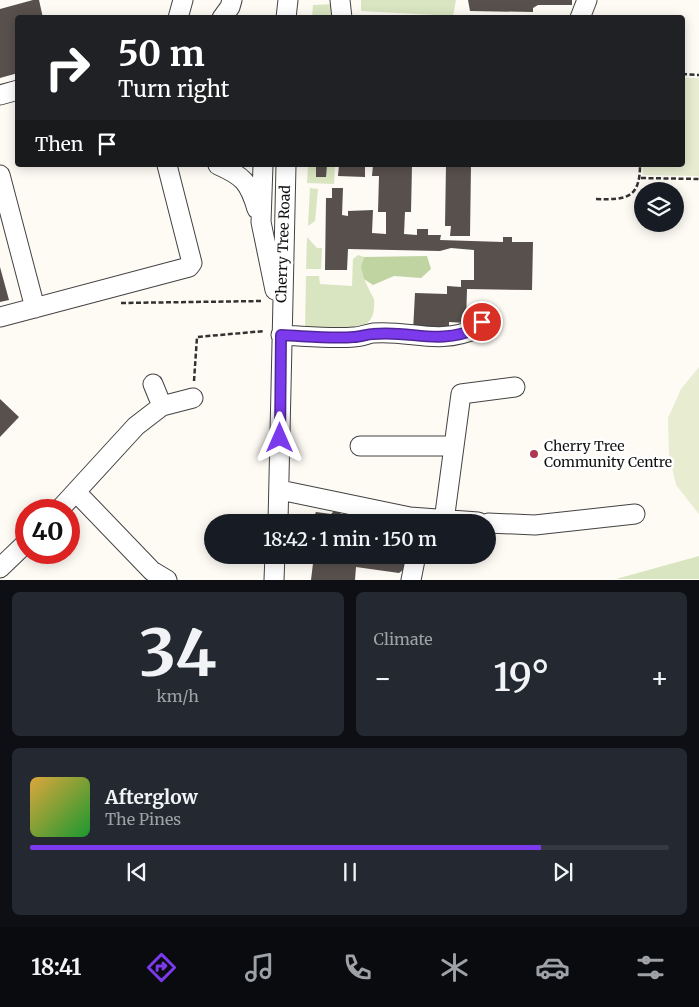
<!DOCTYPE html>
<html lang="en">
<head>
<meta charset="utf-8">
<style>
	:root { --surface:#171b24; --page:#242831; --text:#f1f3f6; --muted:#9ea1a6; --line:#363941; --accent:#7c3aed }
	body { margin:0; font-family:Merriweather,serif; background:var(--page); color:var(--text); height:100vh; display:flex; flex-direction:column; font-size:19px; white-space:nowrap }
	* { box-sizing:border-box; margin:0 }
	p { font-size:16px; color:var(--muted) }
	.icon { flex:none; width:28px; height:28px; fill:none; stroke:currentColor; stroke-width:2; stroke-linecap:round; stroke-linejoin:round }
	.map { position:relative; height:580px; overflow:hidden }
	.details { display:flex; flex-direction:column; gap:12px; padding:12px; background:#0d0f14; flex:1 }
	.details>* { flex:none }
	.hud { position:absolute; left:15px; top:15px; width:670px; height:152px; border-radius:5px; box-shadow:0 2px 12px #0003; background:#202124; color:#fff; overflow:hidden }
	.tools { position:absolute; left:634px; top:182px; display:grid; gap:10px }
	.tools a { display:grid; place-items:center; width:50px; height:50px; border-radius:50%; background:var(--surface); box-shadow:0 2px 12px #0003; font-size:25px }
	.speed { position:absolute; left:15px; top:499px; display:flex; gap:10px; font-size:25px; font-weight:700; text-align:center }
	.speed>* { display:grid; place-content:center; width:65px; height:65px; border-radius:50%; background:var(--surface); box-shadow:0 2px 12px #0003; line-height:1 }
	.speed .limit { border:8px solid #d22; background:#fff; color:#111 }
	.pin { position:absolute; display:grid; place-items:center; width:42px; height:42px; color:#fff; margin:-21px; border:2px solid #fff; border-radius:50%; box-shadow:0 1px 5px #0007 }
	.me { position:absolute; width:55px; margin:-28px; rotate:0deg; stroke-linejoin:round; filter:drop-shadow(0 0 4px #0008) }
	.turn { display:flex; align-items:center; gap:18px; height:105px; padding:0 20px; font-size:22px }
	.turn .icon { width:65px; height:65px; stroke-width:2.5 }
	.turn b { display:block; font-size:35px; line-height:42px }
	.then { display:flex; align-items:center; height:48px; padding:0 20px; background:#0003; gap:10px; font-size:19px }
	.big { font-size:38px; font-weight:600; line-height:1.1 }
	.details .tile { flex:1; display:flex; flex-direction:column; justify-content:center; gap:8px; min-width:0; padding:0 18px; border-radius:8px; background:var(--page) }
	.details .dial { align-items:center; gap:0 }
	.dial b { font-size:65px; line-height:1 }
	.song { display:flex; align-items:center; gap:15px }
	.cover { width:60px; height:60px; border-radius:8px; background:linear-gradient(135deg,hsl(40 70% 55%),hsl(130 70% 35%)) }
	.played { height:5px; border-radius:2px; background:linear-gradient(90deg,var(--accent) 80%,var(--line) 80%) }
	.keys { display:flex; justify-content:space-around; direction:ltr }
	.heat { display:flex; justify-content:space-between; align-items:center; font-size:28px; direction:ltr }
	.details .tiles { flex:1; display:grid; gap:12px; grid-template-columns:1fr 1fr }
	.tile:last-child { grid-column:span 2 }
	.trip { position:absolute; left:204px; top:514px; width:292px; height:50px; border-radius:25px; background:var(--surface); box-shadow:0 2px 12px #0003; font-weight:600; line-height:50px; text-align:center }
	.tabs { display:flex; height:80px; justify-content:space-around; align-items:center; background:#090b0e; color:var(--muted) }
	.tabs .icon { width:35px; height:35px }
	.tabs .current { color:var(--accent) }
	.tabs b { font-size:22px; color:var(--text) }
	.map>svg:first-child { display:block }
	.green { fill:#d9e5c1 }
	.forest { fill:#c0d4a2 }
	.pitch { fill:#e8edd1 }
	.building { fill:#57504d }
	.lines { fill:none; stroke-linecap:round; stroke-linejoin:round }
	.minor-casing { stroke:#434343; stroke-width:21 }
	.path { stroke:#323232; stroke-width:2.5; stroke-dasharray:5 2.5; stroke-linecap:butt }
	.minor { stroke:#fff; stroke-width:19 }
	.route-casing { stroke:#51269a; stroke-width:12 }
	.route { stroke:#7c3aed; stroke-width:9 }
	.poi-dot { fill:#af3851; stroke:#fff; stroke-width:2 }
	.labels { text-anchor:middle; stroke-width:5; stroke-linejoin:round; paint-order:stroke }
	.street-label { font-size:14px; fill:#101010; stroke:#fff }
	.poi-label { font-size:14px; fill:#101010; stroke:#fff; text-anchor:start }
</style>
</head>
<body>
<div class="map">
<svg width="699" height="580" viewBox="0 0 699 580">
	<rect width="100%" height="100%" fill="#fefaf4"/>
	<path class="green" d="M361 0H456L453 16 361 11Z
		M334 4 335 17 312 18 313 5Z
		M308 165H335L334 184 307 183Z
		M310 188 318 189 315 221 308 226Z
		M307 237 317 248H322L321 269H306Z
		M358 255 364 257C359 273 366 283 373 297 375 300 374 304 374 308 373 338 325 331 305 332L306 276H319L320 284 352 286 353 259Z
		M699 556V579H616Z"/>
	<path class="forest" d="M427 256 431 269 421 278 394 276 373 285 364 279 361 267 364 257Z"/>
	<path class="pitch" d="M683 78H699V176L643 175V165H682Z
		M699 367V514L676 485 669 454 668 418 681 389Z"/>
	<path class="building" d="M33 0H39L43 18H18V73L0 78V9Z
		M468 0H572V5H538L533 8V12L470 11Z
		M316 165H327L326 177H316Z
		M339 165H365V177L338 176Z
		M373 165H412L411 212H405L404 234 417 235V229H428V235H441L440 240 503 242V237H512V242H533L532 290 467 289 466 323 449 322V332L413 331 415 293 447 294V286L461 287V280H474V250L451 248 440 251 348 249 347 270H325L326 198H332V188H343L342 215 348 216V211L373 210 372 233 386 234V212H378L379 176H372Z
		M446 165H471L470 236H450L451 226H445Z
		M0 267 9 300 0 302Z
		M0 399 19 417 0 437Z
		M334 511 340 512 344 520 350 522H311L316 512 331 514Z
		M314 555H409L407 567 399 573 356 567 355 580H311Z"/>
	<g class="lines">
		<defs>
			<path id="minor" d="M340 0 342 18
				M178 18 183 0
				M222 18 230 7 232 0
				M286 18 288 0
				M580 18 587 0
				M0 95 18 90
				M218 165C243 176 249 182 257 209
				M263 165 261 222 275 290
				M0 175 35 308
				M0 317 189 267 192 263 167 165
				M281 335C305 336 331 339 354 337 361 337 367 334 373 333 414 330 436 346 479 328L482 322
				M153 384 162 406
				M360 446H452
				M280 490 410 517 478 522
				M76 492 152 571 167 580
				M59 510 136 426 162 406 193 398
				M444 521 461 394 515 387
				M278 522 286 165
				M488 523 535 525 635 514
				M0 568 26 543
				M274 580 275 555
				M411 580 416 555"/>
		</defs>
		<use href="#minor" class="minor-casing"/>
		<path class="path" d="M682 74 699 75
			M641 178 699 179
			M596 199C627 200 640 198 640 165
			M121 303 263 301
			M194 381 197 337 265 331"/>
		<use href="#minor" class="minor"/>
	</g>
	<g class="lines">
		<defs>
			<path id="route" d="M280 438 281 335C305 336 331 339 354 337 361 337 367 334 373 334 414 330 436 346 479 328L482 322"/>
		</defs>
		<use href="#route" class="route-casing"/>
		<use href="#route" class="route"/>
	</g>
	<circle class="poi-dot" cx="534" cy="454" r="5"/>
	<g class="labels">
		<g class="street-label">
			<text transform="translate(283 244) rotate(-88)" y="5">Cherry Tree Road</text>
		</g>
		<g class="poi-label">
			<text x="544" y="451">Cherry Tree<tspan x="544" dy="16">Community Centre</tspan></text>
		</g>
	</g>
</svg>
<div class="tools">
<a><svg class="icon" aria-label="layers" viewBox="0 0 24 24"><path d="M12 4l9 5-9 5-9-5zM3 14l9 5 9-5"/></svg></a>
</div>
<div class="speed"><div class="limit">40</div></div>
<div class="pin" style="left:482px;top:322px;background:#d93025"><svg class="icon" aria-label="arrive" viewBox="0 0 24 24"><path d="M6 21V4h12l-3 4 3 4H6"/></svg></div>
<svg class="me" style="left:280px;top:438px" viewBox="-20 -20 40 40"><path d="M0-17L14 15 0 8-14 15z" fill="#7c3aed" stroke="#fff" stroke-width="4"/></svg>
<div class="trip">18:42 · 1 min · 150 m</div>
<div class="hud">
<div class="turn"><svg class="icon" aria-label="right" viewBox="0 0 24 24"><path d="M7 20v-9h11M14 6l5 5-5 5"/></svg><div><b>50 m</b>Turn right</div></div>
<div class="then">Then<svg class="icon" aria-label="arrive" viewBox="0 0 24 24"><path d="M6 21V4h12l-3 4 3 4H6"/></svg></div>
</div>
</div>
<section class="details">
<div class="tiles">
<div class="tile dial"><b>34</b><p>km/h</p></div>
<div class="tile"><p>Climate</p>
<div class="heat"><a>−</a><b class="big">19°</b><a>+</a></div>
</div>
<div class="tile">
<div class="song"><i class="cover"></i><div><b>Afterglow</b><p>The Pines</p></div></div>
<div class="played"></div>
<div class="keys"><svg class="icon" aria-label="previous" viewBox="0 0 24 24"><path d="M18 5L8 12l10 7zM5 5v14"/></svg><svg class="icon" aria-label="pause" viewBox="0 0 24 24"><path d="M8 5v14M16 5v14"/></svg><svg class="icon" aria-label="next" viewBox="0 0 24 24"><path d="M6 5l10 7-10 7zM19 5v14"/></svg></div>
</div>
</div>
</section>
<nav class="tabs">
<b>18:41</b>
<svg class="icon current" aria-label="directions" viewBox="0 0 24 24"><path d="M12 3l9 9-9 9-9-9zM9 14v-3h6M13 9l2 2-2 2"/></svg>
<svg class="icon" aria-label="music" viewBox="0 0 24 24"><path d="M9 18V5l10-2v13"/><circle cx="6" cy="18" r="3"/><circle cx="16" cy="16" r="3"/></svg>
<svg class="icon" aria-label="phone" viewBox="0 0 24 24"><path d="M5 4h4l2 5-3 2q2 4 5 5l2-3 5 2v4C11 20 4 13 5 4z"/></svg>
<svg class="icon" aria-label="climate" viewBox="0 0 24 24"><path d="M12 3v18M4 7l16 10M4 17L20 7"/></svg>
<svg class="icon" aria-label="car" viewBox="0 0 24 24"><path d="M5 17H2v-5l4-1 3-4h7l3 4 3 1v5h-3M9 17h6M6 11h13"/><circle cx="7" cy="17" r="2"/><circle cx="17" cy="17" r="2"/></svg>
<svg class="icon" aria-label="filters" viewBox="0 0 24 24"><path d="M4 7h16M4 17h16"/><circle cx="9" cy="7" r="2"/><circle cx="15" cy="17" r="2"/></svg>
</nav>
</body>
</html>
